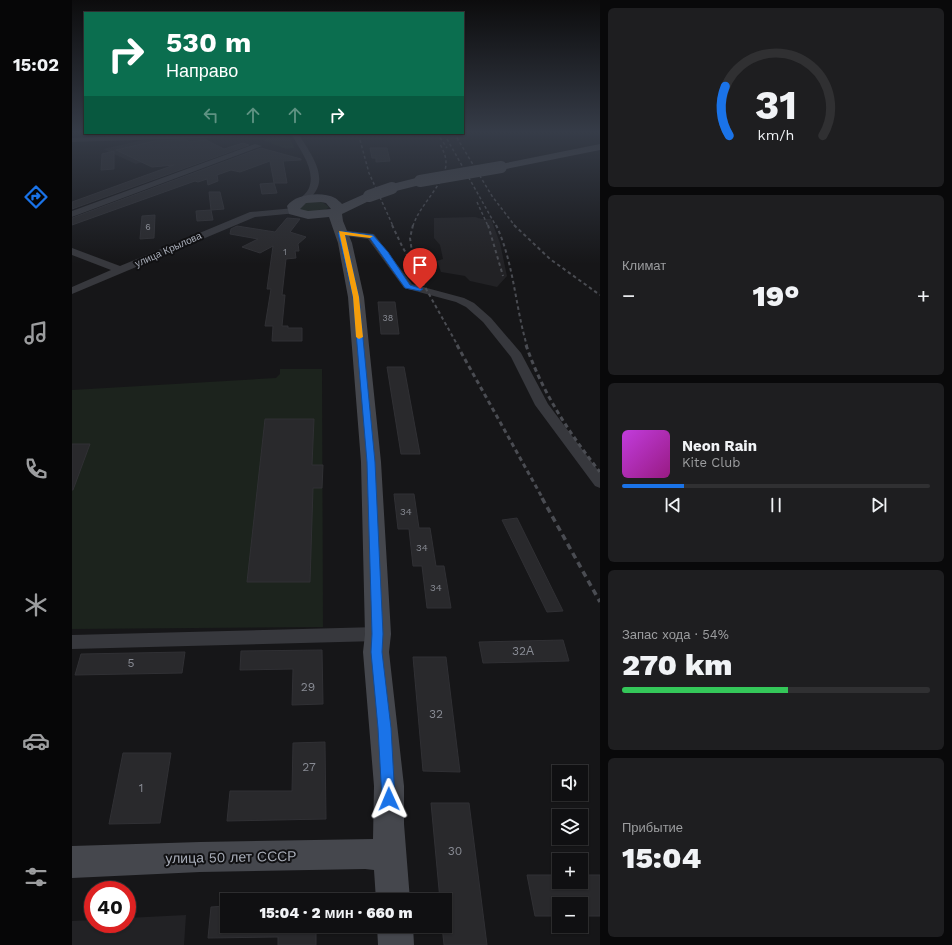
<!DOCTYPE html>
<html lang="ru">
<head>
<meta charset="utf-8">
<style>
	:root { --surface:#101012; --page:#1e1e20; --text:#f1f3f6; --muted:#9c9d9f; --line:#303032; --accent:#1a73e8 }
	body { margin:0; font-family:"Work Sans",sans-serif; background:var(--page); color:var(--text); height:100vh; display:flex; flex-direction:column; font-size:15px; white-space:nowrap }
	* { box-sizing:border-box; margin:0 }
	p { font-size:13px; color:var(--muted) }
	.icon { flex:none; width:22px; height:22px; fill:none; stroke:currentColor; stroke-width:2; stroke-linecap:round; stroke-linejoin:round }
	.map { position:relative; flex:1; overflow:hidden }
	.side { display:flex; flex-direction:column; gap:8px; padding:8px; background:#09090a; width:352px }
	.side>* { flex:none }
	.banner { position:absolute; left:12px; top:12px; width:380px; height:122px; border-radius:0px; box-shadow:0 1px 3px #0004,0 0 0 1px var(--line); background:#0b6e4f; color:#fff; overflow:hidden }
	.fabs { position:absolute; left:480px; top:765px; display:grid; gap:8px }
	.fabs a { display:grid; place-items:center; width:36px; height:36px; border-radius:0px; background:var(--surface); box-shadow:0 1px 3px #0004,0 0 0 1px var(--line); font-size:20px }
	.speed { position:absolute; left:12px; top:881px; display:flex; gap:8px; font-size:20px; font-weight:700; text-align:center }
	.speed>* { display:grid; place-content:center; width:52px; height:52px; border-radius:50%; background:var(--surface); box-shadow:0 1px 3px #0004,0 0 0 1px var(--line); line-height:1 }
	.speed .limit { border:6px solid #d22; background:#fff; color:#111 }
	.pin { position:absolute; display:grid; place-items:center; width:34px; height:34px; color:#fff; margin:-41px -17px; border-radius:50% 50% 50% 0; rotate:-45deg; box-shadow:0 0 4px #0007 }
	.pin .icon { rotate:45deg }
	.me { position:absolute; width:44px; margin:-22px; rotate:359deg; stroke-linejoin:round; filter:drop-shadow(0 0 3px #0008) }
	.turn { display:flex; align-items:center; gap:14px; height:84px; padding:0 16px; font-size:18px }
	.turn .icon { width:52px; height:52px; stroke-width:2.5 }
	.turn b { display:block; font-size:28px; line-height:34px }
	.lanes { display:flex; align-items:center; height:38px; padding:0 16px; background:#0003; justify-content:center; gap:20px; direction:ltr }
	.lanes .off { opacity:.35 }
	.big { font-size:30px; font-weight:800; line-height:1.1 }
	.side .tile { flex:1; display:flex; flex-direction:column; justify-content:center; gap:6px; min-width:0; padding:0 14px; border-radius:6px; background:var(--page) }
	.side .dial { align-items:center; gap:0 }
	.dial svg { height:104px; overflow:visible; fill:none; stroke:var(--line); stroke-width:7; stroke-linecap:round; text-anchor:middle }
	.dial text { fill:var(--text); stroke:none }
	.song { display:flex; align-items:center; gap:12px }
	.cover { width:48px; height:48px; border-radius:6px; background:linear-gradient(135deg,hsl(290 70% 55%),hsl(310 70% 35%)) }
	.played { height:4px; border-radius:2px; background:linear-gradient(90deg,var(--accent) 20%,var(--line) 20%) }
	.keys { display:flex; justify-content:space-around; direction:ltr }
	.heat { display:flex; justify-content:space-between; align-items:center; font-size:22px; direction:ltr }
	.charge { height:6px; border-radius:3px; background:linear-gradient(90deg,#34c759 54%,var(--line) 0) }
	.trip { position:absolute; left:148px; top:893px; width:232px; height:40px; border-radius:0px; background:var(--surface); box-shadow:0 1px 3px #0004,0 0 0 1px var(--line); font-weight:800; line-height:40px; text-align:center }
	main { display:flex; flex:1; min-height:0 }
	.dock { display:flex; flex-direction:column; width:72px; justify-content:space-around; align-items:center; background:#060607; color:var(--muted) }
	.dock .icon { width:28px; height:28px }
	.dock .active { color:var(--accent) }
	.dock b { font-size:18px; color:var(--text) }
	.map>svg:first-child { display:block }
	.built { fill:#222225 }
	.green { fill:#1c231d }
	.building { fill:#29292c; stroke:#303034 }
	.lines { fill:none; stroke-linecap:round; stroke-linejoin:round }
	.street { fill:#37383d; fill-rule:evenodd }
	.secondary { fill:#45474d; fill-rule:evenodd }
	.rail-far3 { stroke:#4a4c52; stroke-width:1.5; stroke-dasharray:3 2.5; stroke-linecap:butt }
	.rail-far2 { stroke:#4a4c52; stroke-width:2; stroke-dasharray:3.5 3; stroke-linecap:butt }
	.rail-far1 { stroke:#4a4c52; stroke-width:3; stroke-dasharray:4.5 3.5; stroke-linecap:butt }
	.rail { stroke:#4a4c52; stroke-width:3.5; stroke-dasharray:6 4.5; stroke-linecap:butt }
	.secondary-bridge { stroke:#45474d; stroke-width:12 }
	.route { fill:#1a73e8; stroke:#114b97 }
	.slow { fill:#f59e0b }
	.labels { text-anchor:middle; stroke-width:4; stroke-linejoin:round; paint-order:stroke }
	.far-number-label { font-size:9px; fill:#888b94 }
	.far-street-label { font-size:10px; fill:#a8adb8; stroke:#111113 }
	.number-label { font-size:10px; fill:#888b94 }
	.near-number-label { font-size:12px; fill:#888b94 }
	.near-street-label { font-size:14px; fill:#a8adb8; stroke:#111113 }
</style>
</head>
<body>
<main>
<nav class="dock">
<b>15:02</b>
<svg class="icon active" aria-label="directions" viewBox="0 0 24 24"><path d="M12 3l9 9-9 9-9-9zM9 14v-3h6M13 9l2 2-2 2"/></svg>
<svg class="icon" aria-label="music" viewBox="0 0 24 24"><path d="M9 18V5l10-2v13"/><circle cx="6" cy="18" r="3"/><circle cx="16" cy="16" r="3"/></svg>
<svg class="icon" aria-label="phone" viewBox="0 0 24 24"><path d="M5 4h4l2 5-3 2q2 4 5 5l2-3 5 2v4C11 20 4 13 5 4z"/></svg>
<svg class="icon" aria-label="climate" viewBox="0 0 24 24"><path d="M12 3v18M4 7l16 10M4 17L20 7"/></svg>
<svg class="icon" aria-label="car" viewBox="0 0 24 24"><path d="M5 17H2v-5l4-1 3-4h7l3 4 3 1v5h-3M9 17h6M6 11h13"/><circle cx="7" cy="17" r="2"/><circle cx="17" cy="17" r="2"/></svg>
<svg class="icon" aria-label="filters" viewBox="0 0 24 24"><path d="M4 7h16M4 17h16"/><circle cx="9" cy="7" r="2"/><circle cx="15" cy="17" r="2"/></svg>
</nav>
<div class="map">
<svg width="528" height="945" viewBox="0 0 528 945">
	<rect width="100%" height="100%" fill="#161618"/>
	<path class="built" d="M227 133H339L340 137 229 136Z
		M133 138 139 142 122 145 114 149 64 164 31 149 71 140Z
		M403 217 410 219H419L428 243 435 276 425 287 398 281 393 276 369 272 365 261 371 259 368 245 362 238V218Z
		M114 915 112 945H0V921L21 920V924H55V918Z"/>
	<path class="green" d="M210 136 218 138 222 148 214 149 191 140 199 138 207 139Z
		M231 202H250L257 207 251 212 227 211Z
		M208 369H250L251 627 0 629V390L204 378 208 374Z"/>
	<path class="building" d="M115 140 117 142 134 140 152 149 171 143 177 145 0 209V202L102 165 80 167 44 150 83 141Z
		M189 148 229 159V160L211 161 215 183H202L198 161 168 172 159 170 145 175 146 181 136 185 135 179 126 182 123 181 0 225V218Z
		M298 148H315L318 161 304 162V158H300Z
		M42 151V169L29 170 30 154Z
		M202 183 205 193 190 194 188 184Z
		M137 192H148L152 209 139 210Z
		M139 210 141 220 125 221 124 211Z
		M83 215 82 238 68 239 70 216Z
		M215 218 228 219 218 232 234 237 226 244 227 251H223L224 258 214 259 210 295H213L210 326H216V328H230V341H200L201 326H193L199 289H195L201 246 188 253 170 247 186 239 158 234 159 229 165 226 203 232Z
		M306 302H323L327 334H309Z
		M315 367H332L348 454H329Z
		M193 419H242L240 465H251L250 488H241L238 582H175Z
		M0 444H18L1 490H0Z
		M322 494H342L347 528H358L364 566H372L379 608H355L350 566H341L337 529H326Z
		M445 518 491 611 475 612 430 520Z
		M491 640 497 661 411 663 407 642Z
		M250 650 251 704 220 705 221 669 168 670 169 651Z
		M113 652 110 673 3 675 9 654Z
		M341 657H374L388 772 351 771Z
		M253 742 254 819 155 821 158 791H220L221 743Z
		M51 753H99L88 823 37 824Z
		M359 803H397L415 945H372L370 926H373V900H368Z
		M455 875H487V882H509V875H528V916H509V904H487V916H463Z
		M155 906V926H244V945H206V937L136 938 139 907Z"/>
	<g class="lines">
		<path class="street" d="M150 133H226C236 150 258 176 241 195 238 198 235 202 231 203L227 200C230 196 235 193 237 188 244 170 228 150 220 135L0 142V138Z
			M183 144 190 146 0 217V211Z
			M222 208 225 209V213L183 217 0 294V287L39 270 0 255V248L48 266 178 212Z
			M269 230 302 234 340 284 392 298 402 303 419 318 449 353 476 404 528 473V488L523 486 463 405 439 357 411 322 394 307 384 302 332 288 296 239 266 235 264 233Z
			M306 627 313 629 315 634 313 639 306 641 0 649V635Z"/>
		<path class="secondary" d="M528 144V150L429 170 423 167 429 164Z
			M348 177 352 178 354 181 352 184 320 192 314 188 316 185Z
			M297 192 301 193 303 196 301 199 270 214 271 221 280 243 292 297 309 462 319 634 317 652 332 786V824L338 900H304L302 870 293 869 128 872 0 878V846L128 842 301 839 302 786 291 652 293 634 289 462 276 297 266 243 257 217 236 219 217 214 215 206C223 194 250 191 263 198 265 199 268 202 270 204ZM249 202 254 203 259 209 236 211 228 209 234 203Z
			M305 926H341L342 945H306Z"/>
		<path class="rail-far3" d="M365 133 375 148
			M382 133 420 196 443 226
			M375 139 424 226
			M288 140 297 173 321 226
			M405 202 416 226
			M341 226C347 205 375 182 374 162 374 156 371 150 368 144"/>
		<path class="rail-far2" d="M320 225 330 246 386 346
			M341 225 338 238 341 259
			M416 225 431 276
			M424 225C442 263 443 306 455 346
			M442 225 478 259 528 295"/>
		<path class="rail-far1" d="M385 345 471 499
			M454 345C470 392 497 433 528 472"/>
		<path class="rail" d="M470 498 528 602"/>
		<path class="secondary-bridge" d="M348 181 429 167
			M297 196 320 188"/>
	</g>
	<linearGradient id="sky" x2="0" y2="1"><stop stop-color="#0c0c0d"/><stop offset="0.5" stop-color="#363c48"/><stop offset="1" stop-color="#363c48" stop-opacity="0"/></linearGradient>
	<rect width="528" height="264" fill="url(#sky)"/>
	<path class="route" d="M269 231 301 235 316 252 338 285 351 289 348 291 333 288 297 237 273 235 287 297 303 462 311 634 310 652 319 728 323 799 321 803 317 805 312 803 310 799 306 728 299 652 300 634 295 462 281 297 266 233Z"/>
	<path class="slow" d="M267 231 301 236 298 238 273 235 287 297 291 337 287 339 284 337 281 297Z"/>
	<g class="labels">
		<g class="far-number-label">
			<text x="76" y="230">6</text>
			<text x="213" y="255">1</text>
			<text x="316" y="321">38</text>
		</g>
		<g class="far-street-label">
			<text transform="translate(96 249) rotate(-24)" y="4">улица Крылова</text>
		</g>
		<g class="number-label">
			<text x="334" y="515">34</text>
			<text x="350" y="551">34</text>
			<text x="364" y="591">34</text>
		</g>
		<g class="near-number-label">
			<text x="451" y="655">32А</text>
			<text x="59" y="667">5</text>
			<text x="236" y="691">29</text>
			<text x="364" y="718">32</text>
			<text x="237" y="771">27</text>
			<text x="69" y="792">1</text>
			<text x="383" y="855">30</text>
		</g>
		<g class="near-street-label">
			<text transform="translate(159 857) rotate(-1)" y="5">улица 50 лет СССР</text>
		</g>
	</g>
</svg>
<div class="fabs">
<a><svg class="icon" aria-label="sound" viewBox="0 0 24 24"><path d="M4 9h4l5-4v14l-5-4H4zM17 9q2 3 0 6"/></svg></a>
<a><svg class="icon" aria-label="layers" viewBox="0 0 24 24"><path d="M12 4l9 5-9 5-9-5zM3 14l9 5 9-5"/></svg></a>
<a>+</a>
<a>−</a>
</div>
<div class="speed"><div class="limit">40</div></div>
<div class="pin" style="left:348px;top:289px;background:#d93025"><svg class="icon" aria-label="arrive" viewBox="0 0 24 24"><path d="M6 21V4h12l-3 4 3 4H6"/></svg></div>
<svg class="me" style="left:317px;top:799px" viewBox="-20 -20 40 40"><path d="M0-17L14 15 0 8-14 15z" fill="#1a73e8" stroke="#fff" stroke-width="4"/></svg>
<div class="trip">15:04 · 2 мин · 660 m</div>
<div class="banner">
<div class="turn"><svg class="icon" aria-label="right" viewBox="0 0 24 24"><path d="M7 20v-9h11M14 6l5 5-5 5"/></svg><div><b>530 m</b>Направо</div></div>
<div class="lanes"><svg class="icon off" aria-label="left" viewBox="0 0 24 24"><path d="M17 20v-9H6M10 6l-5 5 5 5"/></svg><svg class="icon off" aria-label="ahead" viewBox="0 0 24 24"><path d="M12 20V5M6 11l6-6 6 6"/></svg><svg class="icon off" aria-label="ahead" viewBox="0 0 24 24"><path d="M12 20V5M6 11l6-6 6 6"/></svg><svg class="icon" aria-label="right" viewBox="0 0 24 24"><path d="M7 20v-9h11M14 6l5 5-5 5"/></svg></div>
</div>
</div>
<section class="side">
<div class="tile dial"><svg viewBox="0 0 100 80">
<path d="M14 69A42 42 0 1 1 86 69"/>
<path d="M14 69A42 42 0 0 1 11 31" stroke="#1a73e8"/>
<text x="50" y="56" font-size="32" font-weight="700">31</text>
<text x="50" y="72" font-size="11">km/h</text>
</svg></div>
<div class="tile"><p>Климат</p>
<div class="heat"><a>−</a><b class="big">19°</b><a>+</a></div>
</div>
<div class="tile">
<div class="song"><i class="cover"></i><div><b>Neon Rain</b><p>Kite Club</p></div></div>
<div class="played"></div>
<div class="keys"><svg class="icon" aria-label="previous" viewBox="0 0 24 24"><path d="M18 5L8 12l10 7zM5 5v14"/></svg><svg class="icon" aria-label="pause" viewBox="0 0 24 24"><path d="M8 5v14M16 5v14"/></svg><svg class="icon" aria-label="next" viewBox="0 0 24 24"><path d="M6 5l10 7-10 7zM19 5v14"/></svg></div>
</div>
<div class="tile"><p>Запас хода · 54%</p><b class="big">270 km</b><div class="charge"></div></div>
<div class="tile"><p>Прибытие</p><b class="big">15:04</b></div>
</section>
</main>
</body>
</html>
